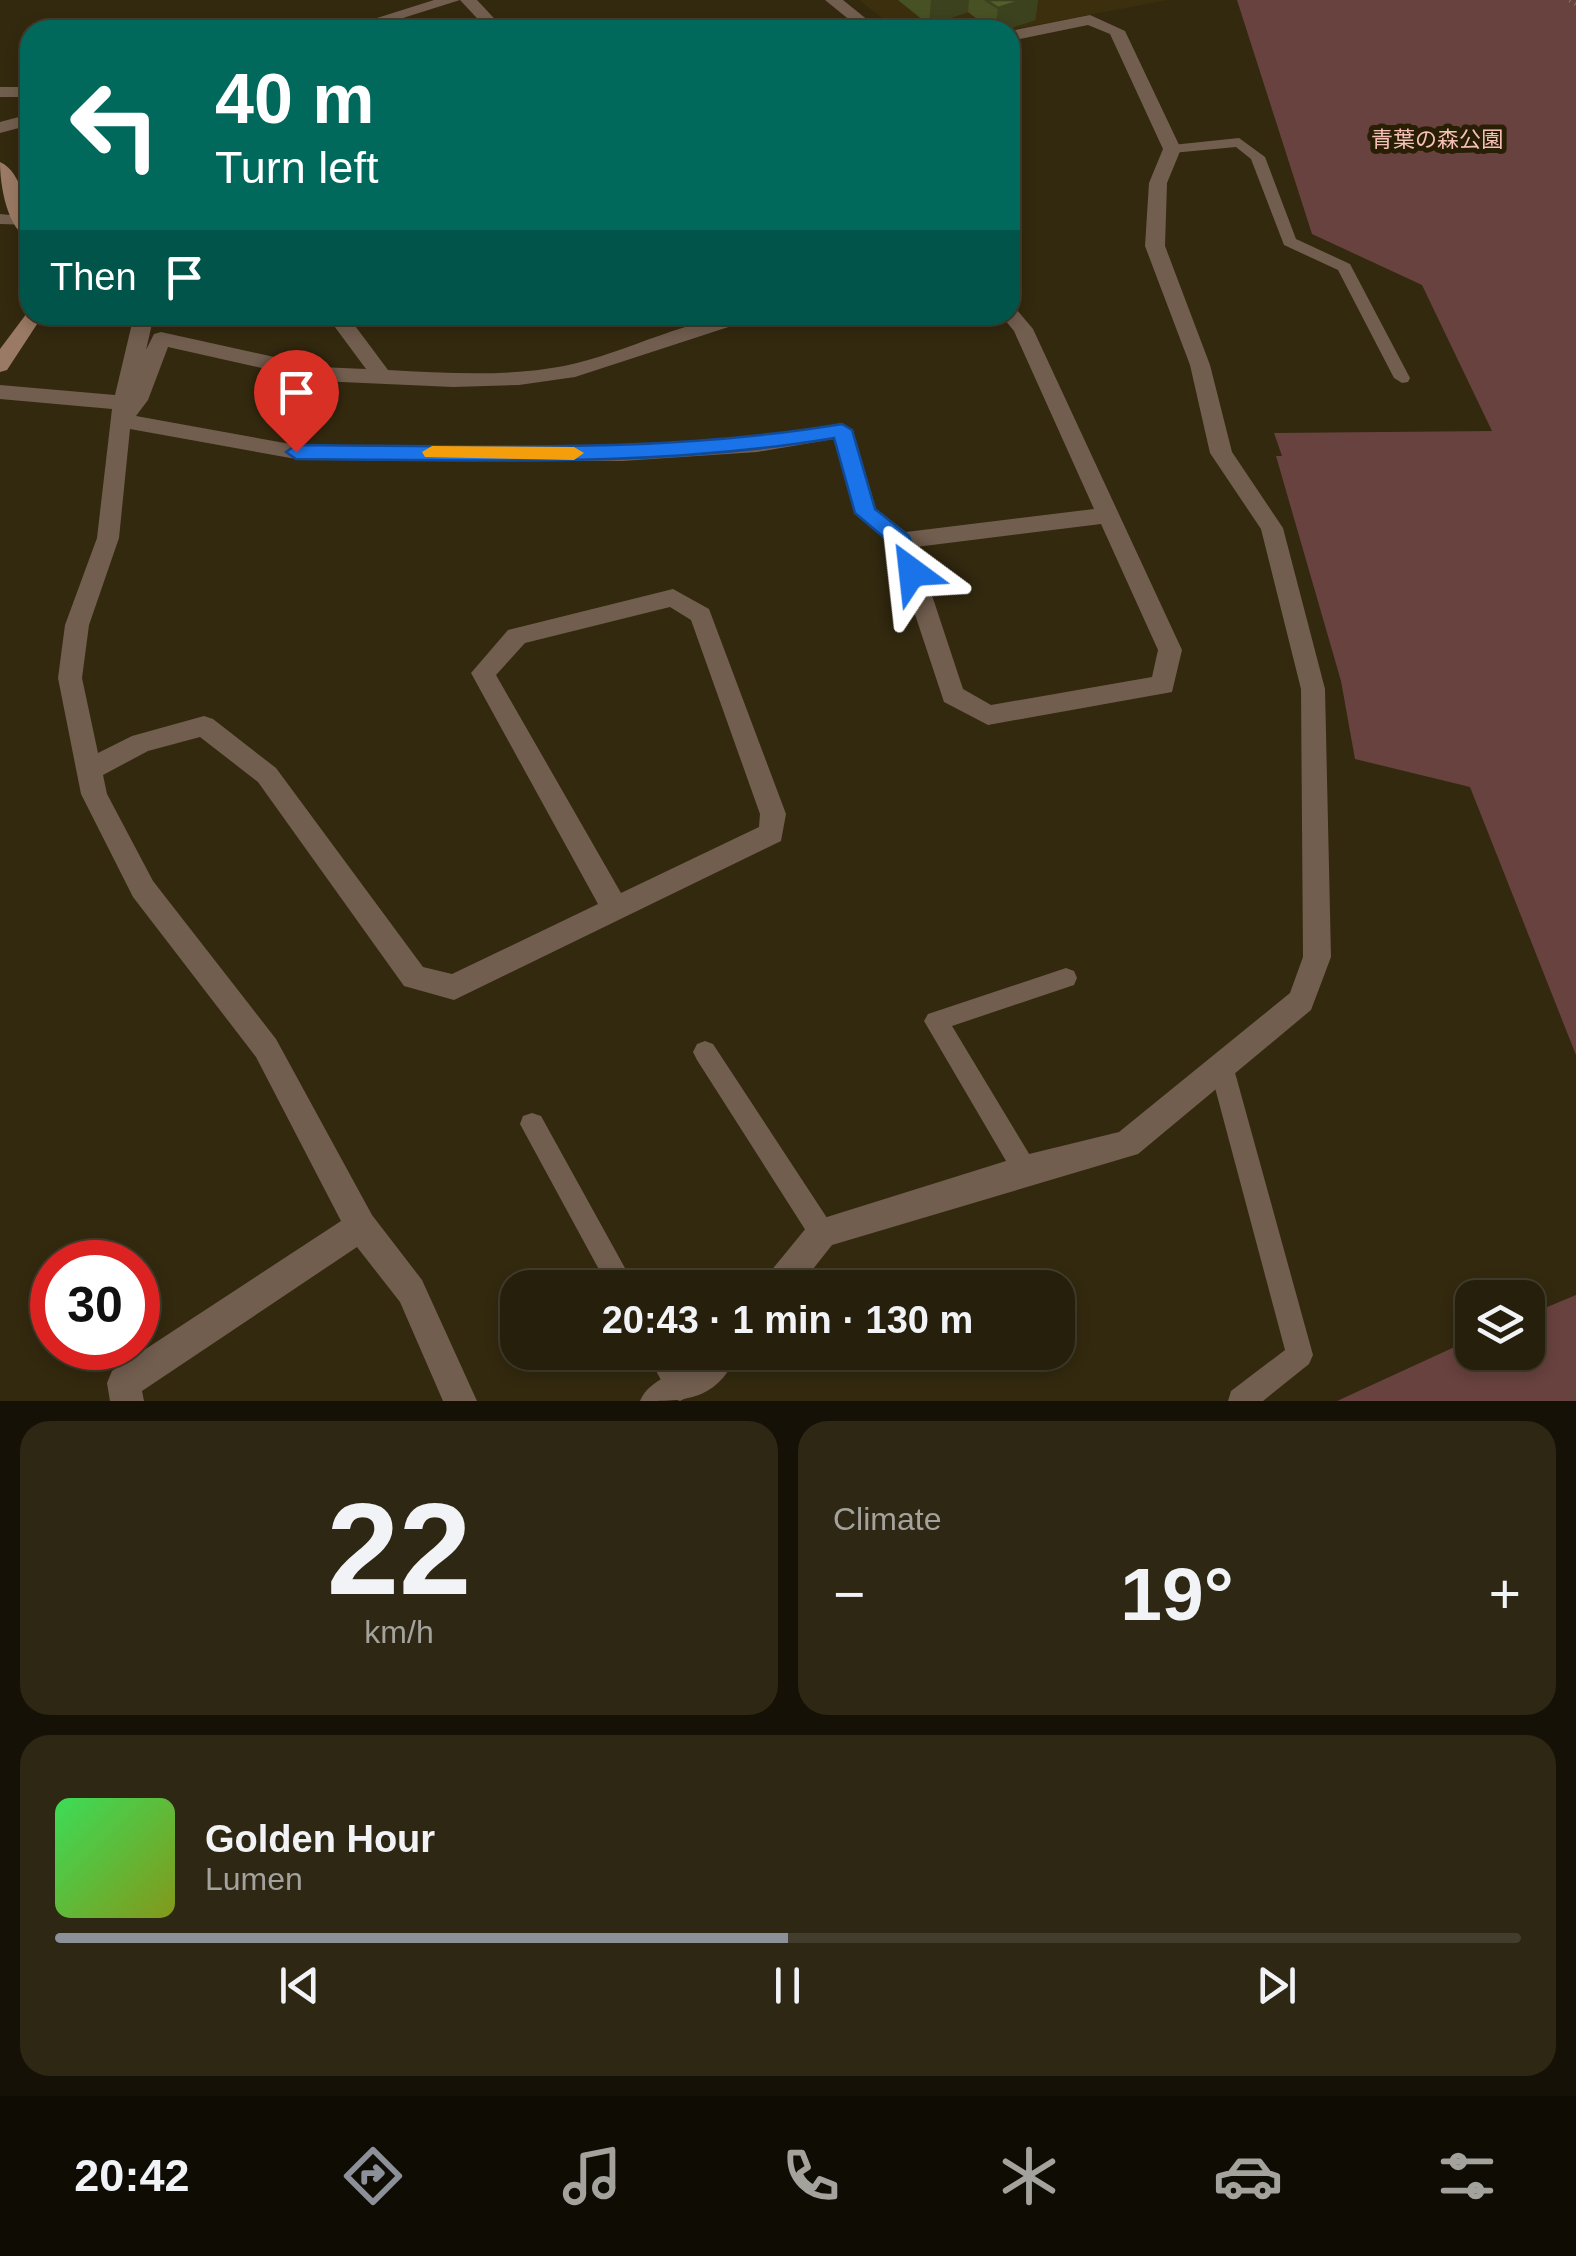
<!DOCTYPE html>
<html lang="en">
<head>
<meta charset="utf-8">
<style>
	:root { --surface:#261f0b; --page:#2e2714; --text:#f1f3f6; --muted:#a4a29d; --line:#423d2c; --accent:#8c9099 }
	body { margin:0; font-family:Helvetica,"Noto Sans JP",sans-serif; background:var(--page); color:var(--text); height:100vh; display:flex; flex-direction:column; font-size:38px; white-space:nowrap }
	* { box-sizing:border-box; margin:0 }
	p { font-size:32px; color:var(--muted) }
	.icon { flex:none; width:55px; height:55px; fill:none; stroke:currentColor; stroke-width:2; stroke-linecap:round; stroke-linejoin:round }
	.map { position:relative; height:1401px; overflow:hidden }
	.details { display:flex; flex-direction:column; gap:20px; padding:20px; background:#151106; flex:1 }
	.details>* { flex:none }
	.banner { position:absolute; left:20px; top:20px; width:1000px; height:305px; border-radius:30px; box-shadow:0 5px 15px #0003,0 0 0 2px var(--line); background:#00695c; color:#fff; overflow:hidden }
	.controls { position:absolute; left:1455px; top:1280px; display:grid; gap:20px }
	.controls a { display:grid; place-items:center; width:90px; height:90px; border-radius:20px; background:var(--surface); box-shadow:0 5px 15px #0003,0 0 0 2px var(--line); font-size:50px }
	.speed { position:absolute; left:30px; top:1240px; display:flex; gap:20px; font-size:50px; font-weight:700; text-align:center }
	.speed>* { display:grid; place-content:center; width:130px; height:130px; border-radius:50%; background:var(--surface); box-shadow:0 5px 15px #0003,0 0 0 2px var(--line); line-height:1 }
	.speed .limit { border:15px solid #d22; background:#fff; color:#111 }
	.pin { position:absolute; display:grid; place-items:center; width:85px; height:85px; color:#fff; margin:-102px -42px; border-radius:50% 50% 50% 0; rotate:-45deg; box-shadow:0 0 10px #0007 }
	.pin .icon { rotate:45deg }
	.me { position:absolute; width:110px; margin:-55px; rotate:330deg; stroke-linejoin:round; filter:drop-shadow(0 0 8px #0008) }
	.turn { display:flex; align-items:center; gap:35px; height:210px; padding:0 30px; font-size:45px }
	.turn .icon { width:130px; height:130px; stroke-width:2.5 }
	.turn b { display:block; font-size:70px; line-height:85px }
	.then { display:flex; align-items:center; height:95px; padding:0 30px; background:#0003; gap:20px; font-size:38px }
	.big { font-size:75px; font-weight:700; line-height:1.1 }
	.details .tile { flex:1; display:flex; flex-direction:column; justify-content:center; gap:15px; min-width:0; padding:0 35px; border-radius:30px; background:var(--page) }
	.details .dial { align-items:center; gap:0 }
	.dial b { font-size:130px; line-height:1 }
	.song { display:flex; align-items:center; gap:30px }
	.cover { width:120px; height:120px; border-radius:15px; background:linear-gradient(135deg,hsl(130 70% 55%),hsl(70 70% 35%)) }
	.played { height:10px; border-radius:5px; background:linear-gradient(90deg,var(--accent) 50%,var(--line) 50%) }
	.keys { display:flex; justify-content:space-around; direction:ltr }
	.heat { display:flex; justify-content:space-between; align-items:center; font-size:55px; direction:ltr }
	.details .tiles { flex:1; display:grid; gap:20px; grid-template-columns:1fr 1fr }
	.tile:last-child { grid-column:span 2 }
	.trip { position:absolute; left:500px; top:1270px; width:575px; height:100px; border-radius:30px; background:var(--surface); box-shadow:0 5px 15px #0003,0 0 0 2px var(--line); font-weight:700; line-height:100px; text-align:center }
	.tabs { display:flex; height:160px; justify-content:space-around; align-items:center; background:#0f0c04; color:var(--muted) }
	.tabs .icon { width:70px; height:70px }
	.tabs .current { color:var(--accent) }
	.tabs b { font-size:45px; color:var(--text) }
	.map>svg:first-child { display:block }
	.built { fill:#3b2f0d }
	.green { fill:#68423e }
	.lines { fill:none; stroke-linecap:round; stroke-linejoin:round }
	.path { stroke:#817964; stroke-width:5; stroke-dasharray:1 5; stroke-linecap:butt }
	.lane { fill:#725e4f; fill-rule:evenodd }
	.street { fill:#725e4f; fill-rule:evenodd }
	.secondary { fill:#9a7a64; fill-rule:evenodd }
	.wall { fill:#485124 }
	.shaded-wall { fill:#3b421d }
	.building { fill:#545e2a; stroke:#3b421d; stroke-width:2.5 }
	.route { fill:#1a73e8; stroke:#114b97; stroke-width:2.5 }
	.slow { fill:#f59e0b }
	.labels { text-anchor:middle; stroke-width:10; stroke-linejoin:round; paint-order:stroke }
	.far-park-label { font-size:22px; fill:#f6c0b9; stroke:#291f05 }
</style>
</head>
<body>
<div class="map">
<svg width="1576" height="1401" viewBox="0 0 1576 1401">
	<rect width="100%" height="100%" fill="#33290f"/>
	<path class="built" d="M859 0H1168L1010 30H897Z"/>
	<path class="green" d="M1237 0H1576V1055L1470 787 1355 759 1341 681 1276 456H1282L1274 433 1492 431 1422 285 1312 234Z
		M1576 1295V1401H1337L1472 1339V1352H1528V1315Z"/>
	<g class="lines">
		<path class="path" d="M1570 0 1576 4"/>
		<path class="lane" d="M595 23 602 27 600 30H577Z
			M1239 138 1265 157 1296 239 1350 264 1410 378 1408 382 1402 383 1394 378 1338 270 1284 245 1251 159 1236 147 1172 153 1165 149 1172 145Z
			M0 214 30 217V225L0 224Z
			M1066 968 1074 971 1077 978 1074 985 952 1026 1034 1162 1037 1170 1034 1178 1025 1182 1016 1178 924 1021 928 1014Z
			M705 1041 713 1044 831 1224 835 1233 831 1242 822 1245 813 1242 697 1060 693 1052 697 1044Z
			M1222 1058 1230 1061 1234 1069 1313 1355 1309 1364 1263 1401H1228L1231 1391 1285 1350 1210 1069 1214 1061Z
			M532 1113 541 1116 636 1288H609L520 1124 523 1116Z
			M646 1352H674L692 1388 688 1397 680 1401 670 1397Z"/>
		<path class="street" d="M434 0H477L505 30H488L460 0 365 30H339Z
			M825 0H843L880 30H862Z
			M1090 15 1125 31 1181 149 1167 183 1165 246 1210 365 1232 452 1283 528 1325 689 1331 957 1311 1010 1138 1154 832 1245 798 1288H761L766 1277 811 1222 1025 1155 1119 1132 1290 993 1303 957 1301 689 1261 529 1210 453 1190 365 1145 246 1149 183 1163 149 1110 34 1088 25 1010 41V31Z
			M0 87H30V97H0Z
			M30 114V125L0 133V122Z
			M1010 308 1017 310 1033 329 1182 650 1172 692 988 725 944 702 892 545 855 513 834 439 757 452 622 461 296 459 130 429 119 538 89 625 82 678 98 753 132 736 204 716 213 719 276 768 423 967 452 974 598 904 471 673 508 630 673 589 709 609 786 814 781 841 454 1000 404 986 258 782 200 737 148 751 103 775 107 794 153 881 276 1039 372 1215 422 1280 477 1401H443L400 1302 357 1247 142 1391 144 1401H110L107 1383 112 1371 341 1221 256 1057 133 897 81 794 58 678 65 625 97 538 112 409 0 399V385L115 395 134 315H154L146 350 154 334 161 332 319 367 366 369 326 315H347L388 370C446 373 507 377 564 366 629 353 689 315 756 315L753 319 575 377 519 385 453 387 319 381 168 347 148 400 136 416 296 445 622 447 757 438 842 423 853 430 876 509 906 532 1094 509 1014 331 1001 315H1010ZM1101 524 1158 650 1152 677 991 705 963 689 916 547ZM670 607 691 620 760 814 759 827 621 893 496 675 525 643Z
			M700 1352H738C718 1401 686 1401 640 1401 650 1377 683 1373 700 1352Z"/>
		<path class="secondary" d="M0 162C23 172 30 216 30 239 7 230 0 185 0 162Z
			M30 309V315H43L7 370 0 372V349Z"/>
	</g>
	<path class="wall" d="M898 0H1038L1035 20 1004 30H991L968 12 929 25Z"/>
	<path class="shaded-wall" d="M931 0H969L968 12 929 25Z
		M1024 0H1038L1035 20 1004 30H995L998 8Z"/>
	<path class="building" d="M986 0H1024L998 8Z"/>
	<path class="route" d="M842 424 852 430 875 509 909 536 923 572 920 577H905L893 545 855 513 834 438C656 468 476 460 296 459L286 452 296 445C478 446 661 454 842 424Z"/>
	<path class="slow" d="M432 446 574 447 584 453 574 460 425 457 422 452Z"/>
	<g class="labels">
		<g class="far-park-label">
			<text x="1437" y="147">青葉の森公園</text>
		</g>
	</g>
</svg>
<div class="controls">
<a><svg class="icon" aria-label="layers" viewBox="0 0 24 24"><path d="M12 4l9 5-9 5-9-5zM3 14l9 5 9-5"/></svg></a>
</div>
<div class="speed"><div class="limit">30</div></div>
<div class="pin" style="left:296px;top:452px;background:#d93025"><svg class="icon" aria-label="arrive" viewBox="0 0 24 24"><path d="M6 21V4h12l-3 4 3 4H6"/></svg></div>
<svg class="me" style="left:912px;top:572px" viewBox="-20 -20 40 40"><path d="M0-17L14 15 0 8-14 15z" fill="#1a73e8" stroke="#fff" stroke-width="4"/></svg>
<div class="trip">20:43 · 1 min · 130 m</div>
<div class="banner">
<div class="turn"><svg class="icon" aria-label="left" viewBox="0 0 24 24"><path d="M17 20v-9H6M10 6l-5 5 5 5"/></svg><div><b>40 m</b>Turn left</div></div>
<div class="then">Then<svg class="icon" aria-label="arrive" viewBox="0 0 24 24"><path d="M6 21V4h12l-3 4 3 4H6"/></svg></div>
</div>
</div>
<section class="details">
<div class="tiles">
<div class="tile dial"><b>22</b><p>km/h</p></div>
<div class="tile"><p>Climate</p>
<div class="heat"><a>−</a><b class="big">19°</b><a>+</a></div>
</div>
<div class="tile">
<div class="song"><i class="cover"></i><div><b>Golden Hour</b><p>Lumen</p></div></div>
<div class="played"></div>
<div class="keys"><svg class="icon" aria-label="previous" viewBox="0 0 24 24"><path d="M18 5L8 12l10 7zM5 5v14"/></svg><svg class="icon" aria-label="pause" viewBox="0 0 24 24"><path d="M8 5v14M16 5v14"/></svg><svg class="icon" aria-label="next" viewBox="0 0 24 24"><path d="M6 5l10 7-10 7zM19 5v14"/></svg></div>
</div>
</div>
</section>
<nav class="tabs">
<b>20:42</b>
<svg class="icon current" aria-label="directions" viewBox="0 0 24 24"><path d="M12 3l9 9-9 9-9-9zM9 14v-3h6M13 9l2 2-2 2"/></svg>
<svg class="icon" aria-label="music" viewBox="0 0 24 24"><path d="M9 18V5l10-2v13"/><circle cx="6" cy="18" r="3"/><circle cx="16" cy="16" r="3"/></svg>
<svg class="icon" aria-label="phone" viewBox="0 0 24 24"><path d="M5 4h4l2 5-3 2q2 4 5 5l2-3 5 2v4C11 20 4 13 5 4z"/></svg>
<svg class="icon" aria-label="climate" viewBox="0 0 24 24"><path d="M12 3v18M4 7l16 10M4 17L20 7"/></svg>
<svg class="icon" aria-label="car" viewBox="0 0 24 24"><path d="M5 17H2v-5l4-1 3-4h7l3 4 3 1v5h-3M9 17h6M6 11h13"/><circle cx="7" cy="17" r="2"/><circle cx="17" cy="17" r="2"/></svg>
<svg class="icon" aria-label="filters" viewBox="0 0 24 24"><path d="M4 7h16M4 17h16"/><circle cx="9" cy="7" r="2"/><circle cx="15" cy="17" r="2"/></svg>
</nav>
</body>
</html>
